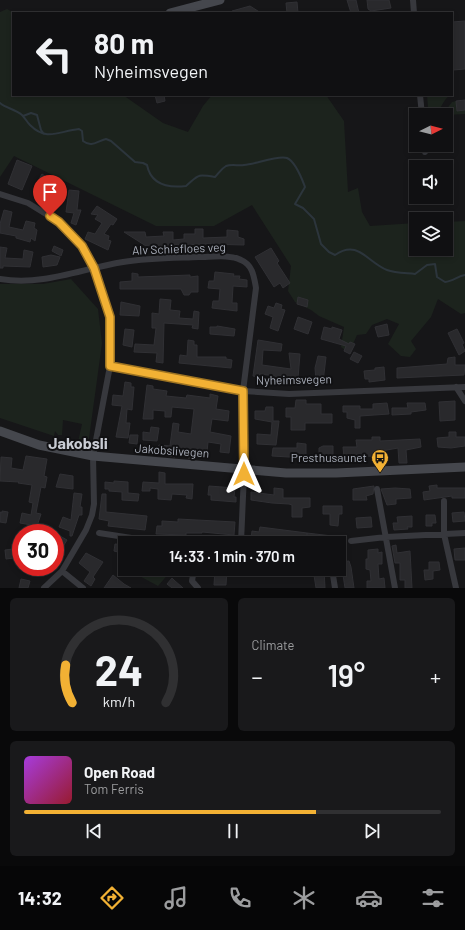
<!DOCTYPE html>
<html lang="en">
<head>
<meta charset="utf-8">
<style>
	:root { --surface:#101012; --page:#19191b; --text:#f1f3f6; --muted:#9c9d9f; --line:#303032; --accent:#f2b134 }
	body { margin:0; font-family:Barlow,sans-serif; background:var(--page); color:var(--text); height:100vh; display:flex; flex-direction:column; font-size:15px; white-space:nowrap }
	* { box-sizing:border-box; margin:0 }
	p { font-size:13px; color:var(--muted) }
	.icon { flex:none; width:22px; height:22px; fill:none; stroke:currentColor; stroke-width:2; stroke-linecap:round; stroke-linejoin:round }
	.map { position:relative; height:588px; overflow:hidden }
	.panel { display:flex; flex-direction:column; gap:10px; padding:10px; background:#09090a; flex:1 }
	.panel>* { flex:none }
	.top-card { position:absolute; left:12px; top:12px; width:441px; height:84px; border-radius:0px; box-shadow:0 2px 6px #0003,0 0 0 1px var(--line); background:#101012; color:var(--text); overflow:hidden }
	.needle { width:26px; rotate:84deg }
	.buttons { position:absolute; left:409px; top:108px; display:grid; gap:8px }
	.buttons a { display:grid; place-items:center; width:44px; height:44px; border-radius:0px; background:var(--surface); box-shadow:0 2px 6px #0003,0 0 0 1px var(--line); font-size:20px }
	.speed { position:absolute; left:12px; top:524px; display:flex; gap:8px; font-size:20px; font-weight:700; text-align:center }
	.speed>* { display:grid; place-content:center; width:52px; height:52px; border-radius:50%; background:var(--surface); box-shadow:0 2px 6px #0003,0 0 0 1px var(--line); line-height:1 }
	.speed .limit { border:6px solid #d22; background:#fff; color:#111 }
	.pin { position:absolute; display:grid; place-items:center; width:34px; height:34px; color:#fff; margin:-41px -17px; border-radius:50% 50% 50% 0; rotate:-45deg; box-shadow:0 0 4px #0007 }
	.pin .icon { rotate:45deg }
	.me { position:absolute; width:44px; margin:-22px; rotate:0deg; stroke-linejoin:round; filter:drop-shadow(0 0 3px #0008) }
	.turn { display:flex; align-items:center; gap:14px; height:84px; padding:0 16px; font-size:18px }
	.turn .icon { width:52px; height:52px; stroke-width:2.5 }
	.turn b { display:block; font-size:28px; line-height:34px }
	.big { font-size:30px; font-weight:600; line-height:1.1 }
	.panel .tile { flex:1; display:flex; flex-direction:column; justify-content:center; gap:6px; min-width:0; padding:0 14px; border-radius:6px; background:var(--page) }
	.panel .dial { align-items:center; gap:0 }
	.dial svg { height:104px; overflow:visible; fill:none; stroke:var(--line); stroke-width:7; stroke-linecap:round; text-anchor:middle }
	.dial text { fill:var(--text); stroke:none }
	.song { display:flex; align-items:center; gap:12px }
	.cover { width:48px; height:48px; border-radius:6px; background:linear-gradient(135deg,hsl(280 70% 55%),hsl(350 70% 35%)) }
	.played { height:4px; border-radius:2px; background:linear-gradient(90deg,var(--accent) 70%,var(--line) 70%) }
	.keys { display:flex; justify-content:space-around; direction:ltr }
	.heat { display:flex; justify-content:space-between; align-items:center; font-size:22px; direction:ltr }
	.panel .tiles { flex:1; display:grid; gap:10px; grid-template-columns:1fr 1fr }
	.tile:last-child { grid-column:span 2 }
	.trip { position:absolute; left:118px; top:536px; width:228px; height:40px; border-radius:0px; background:var(--surface); box-shadow:0 2px 6px #0003,0 0 0 1px var(--line); font-weight:600; line-height:40px; text-align:center }
	.dock { display:flex; height:64px; justify-content:space-around; align-items:center; background:#060607; color:var(--muted) }
	.dock .icon { width:28px; height:28px }
	.dock .selected { color:var(--accent) }
	.dock b { font-size:18px; color:var(--text) }
	.map>svg:first-child { display:block }
	.green { fill:#1c231d }
	.lines { fill:none; stroke-linecap:round; stroke-linejoin:round }
	.stream { stroke:#2c353c; stroke-width:2 }
	.building { fill:#29292c; stroke:#303034 }
	.street { stroke:#37383d; stroke-width:6 }
	.secondary { stroke:#45474d; stroke-width:9 }
	.route-casing { stroke:#9d7322; stroke-width:10 }
	.route { stroke:#f2b134; stroke-width:7 }
	.labels { text-anchor:middle; stroke-width:4; stroke-linejoin:round; paint-order:stroke }
	.street-label { font-size:12px; fill:#a8adb8; stroke:#111113 }
	.poi-label { font-size:12px; fill:#a8adb8; stroke:#111113; text-anchor:end }
	.district-label { font-size:16px; font-weight:bold; fill:#c9ccd4; stroke:#111113 }
</style>
</head>
<body>
<div class="map">
<svg width="465" height="588" viewBox="0 0 465 588">
	<rect width="100%" height="100%" fill="#161618"/>
	<path class="green" d="M7 9 14 13 13 95H123L163 123 188 132 203 106 212 95H326L344 121 348 192 358 188 362 212 370 226 416 223V249H446V222L465 221V313L461 314 438 299 431 317 411 341 416 349 410 357 401 356 388 344 399 324 387 319 372 325 366 334 357 335 349 353 341 347 344 327 319 316 311 310 295 302 288 291 291 266 252 205 214 226H156L14 156 0 177V12Z
		M427 95H451C442 99 442 111 433 115L432 111 428 107Z
		M456 101 457 111 465 110V114L447 115 446 110 452 102Z
		M71 279 98 309 102 343 88 446 78 442 82 424 63 420 62 435H58L55 431 54 436 0 418V284H43Z
		M135 569H156L170 572 158 586 134 573Z"/>
	<g class="lines">
		<path class="stream" d="M0 103C5 108 15 109 22 115 25 118 27 122 30 125 47 142 59 131 79 129L82 131 83 141C92 148 97 141 106 139L111 141 135 162 143 163 147 165C151 185 169 188 186 186 199 175 196 174 215 177 219 173 221 169 226 166 231 164 239 166 244 165 256 164 278 155 287 158 296 162 302 179 305 187L295 204 303 208 314 219 321 244 329 252 335 255C358 239 367 262 387 270 395 273 406 273 415 274L427 265 435 264 437 277 445 282C453 281 458 276 465 275
			M23 116 31 113 37 115 41 130 44 134"/>
	</g>
	<path class="building" d="M347 0H356L359 13H351Z
		M367 0H389L391 8 371 11 368 9Z
		M297 2 298 13H287L286 3Z
		M250 6 261 13H232V11Z
		M465 21V69L453 70 452 22Z
		M155 95H164L165 101 157 103Z
		M465 100V110L457 111 456 101Z
		M17 160 32 166 22 190 8 184Z
		M42 174 48 178 50 176 57 180 44 202 36 197 44 185 38 181Z
		M69 190 79 191 77 210H81L76 225 71 223 74 213 66 212Z
		M97 206 117 219 113 225 111 224 104 234 109 236 108 240 111 241 108 250 85 239 88 232 95 234 102 223 95 219 98 215 91 214Z
		M4 210 12 212 9 227 23 230 26 221 35 223 34 228 37 230 35 241 31 238 30 242 16 238V236L0 233V224Z
		M195 229H203V238L227 237V230L238 231V237L244 239V245L207 244 146 246 124 232H145L146 237 164 236 163 232H173V240L184 239V234H195Z
		M54 246 63 250 61 256 52 251Z
		M0 247 7 248 5 258 23 259 24 250 33 252 30 267 3 266V268H0Z
		M271 248 279 261 277 263 290 283 283 288 280 283 274 287 255 257Z
		M51 255 60 257 57 265 43 267 42 257Z
		M215 272 234 274 233 276H240L239 279 247 280V287L233 286 232 303H237V311L212 308 213 301H219L220 289 208 288 209 281H214Z
		M132 273 138 274V277L190 275V277L198 276V292H191L189 295H184L181 289H120V282L132 281Z
		M298 297 308 300 307 307 297 304Z
		M160 299 171 300 170 310 180 311 179 318 193 319 194 311 199 312 198 329 192 328 193 325 164 323 163 363 156 362 157 353 134 352 135 344 154 345 156 328H152V313L159 314Z
		M121 302 140 306 139 316 120 315Z
		M276 303 282 305 281 309 285 310 278 331 270 328 273 317 265 314 268 306 274 308Z
		M298 317 312 322 308 334 294 329Z
		M387 324 389 335 378 337 375 327Z
		M217 326 235 329 234 336 210 334V327H217Z
		M324 327 332 329V327L342 330 339 339 349 344 350 342 355 344 350 354 344 351 346 346 321 339Z
		M125 329 134 330 132 347 123 345Z
		M457 329 464 343 462 344 465 351 459 355 448 333Z
		M188 340 194 341V345H197V357H226V359L232 360 231 368 179 363 180 355 187 356Z
		M258 340 282 344 281 351 263 350 262 365 291 369 289 353 300 354 298 378H296V385L289 384V379L275 378V376L260 374 258 377 253 376Z
		M354 352 362 356 358 363 350 359Z
		M318 356 326 357 323 382 316 381 315 368Z
		M455 357V365H465L464 375 397 378V368L447 364 448 358Z
		M384 367 385 380 369 382V379H365L364 371 375 370V368Z
		M125 382 131 383V387H134L132 410 127 409 126 423H130L128 438 116 437 122 406 112 405 113 395 123 396Z
		M147 385 153 386V389L167 391 166 396 186 398 187 395 210 398V394L218 396 216 409 229 411 228 421 212 419 210 432 231 436 229 453 220 452 221 444 208 442 207 452 197 451 196 459 188 458 189 449 177 448 175 457 158 454 159 445 170 446 173 423 179 424 178 432 191 434 194 409 172 407 171 417H165V411L153 410V419H143Z
		M296 400H306V404H321V414H332V423H305V430H291V417H286V408H295Z
		M455 401V420L440 421 439 402Z
		M387 403 389 414 360 416V428H355V420L347 418V412H343V406H360V409H373V404Z
		M407 403H425L426 410 411 412V414L392 415V408H408Z
		M266 407H273V421H279L276 445 257 444V434L271 435 272 422 255 419V411H265Z
		M151 427 159 428 157 441 143 440V432L150 433Z
		M449 432H456V437H465V446L451 448 438 447 437 438 449 437Z
		M130 435H138L137 444 129 443Z
		M372 437H380V441L420 439 421 447 406 450 407 463H399L398 448 376 452V456L344 457 343 447H357L356 440H372Z
		M297 443 306 444V458L272 456 273 448H297Z
		M323 446H333V457L319 458V448Z
		M26 456 47 459 44 476 47 477 45 488 41 487 36 513 41 514 37 526 20 523 22 513 31 515 33 503 29 502 32 485 18 483 19 482 0 481 1 457 12 458 11 468 23 470Z
		M159 472 165 473V484H193L192 499 186 498 187 495 172 494 171 500 158 499V489L150 488V491H142L143 482 159 483Z
		M60 474 73 476V489L56 487Z
		M114 481 128 482V493L139 494 138 501 122 500V492L109 491V489H105V482L114 483Z
		M437 485V488H465V498H452V496L424 500 423 492 430 491 429 486Z
		M209 486 235 488 234 497H236V502L211 500V495H208Z
		M374 486 373 494 366 496 367 500H353V489Z
		M274 488 283 489V498H310V507L302 508V517H292V505L289 504 272 503 251 500V492L274 495Z
		M395 488 410 489 411 498 396 499V504L387 505 381 489Z
		M74 493 82 494 80 507H82V515H79L72 536H70V531L59 527 63 517 71 520Z
		M102 494H106V512L147 516 145 530 108 526 109 521 99 519Z
		M323 506H342V514H339L338 526 330 525V514H323Z
		M2 511 8 512 6 523 0 522V512L2 513Z
		M464 512 465 521 453 522 452 513Z
		M426 515H435L436 523H432V526H426Z
		M412 516V527H407L408 529 394 530 393 523H398L397 517Z
		M371 517 372 527 357 528 356 518Z
		M178 519 235 522 234 535 202 532V533H186V535L156 534 157 526H162V521L178 522Z
		M260 527 307 533 305 543H270L251 539 252 531 259 532Z
		M307 533 332 536 331 543H309Z
		M60 536 67 540 55 560V539L58 540Z
		M115 544 125 545V555L118 554V552L114 551Z
		M396 545 397 553 410 551 412 588H405V580H400V563H395L392 546Z
		M21 548V557L6 559 5 550Z
		M465 548V560H455L454 549Z
		M378 549V553L382 552V564H378L379 579 384 578 385 588H367V581H371L370 570 366 569V559H368V550Z
		M86 553 103 562 93 577 95 579 91 586 84 581 90 572 79 563Z
		M349 561 351 567 354 588H345L341 562Z
		M429 562H439L440 570 433 571V579L425 580 424 570H429Z
		M215 569H227L226 585H214Z
		M280 569H302L301 575 280 573Z
		M313 569H324L325 588H316Z
		M113 575 124 584 131 588H104Z
		M172 578 174 580 183 588H172L167 584Z
		M21 579 30 581 28 588H19Z"/>
	<g class="lines">
		<path class="street" d="M413 0 414 13
			M420 95 422 115
			M424 145 425 152
			M0 194 28 203 59 222 82 246 94 268 110 317V366L93 456 94 504 92 515 86 530 62 571 44 588
			M0 279C44 286 80 269 123 262 148 258 174 258 199 257 211 257 230 254 241 260 253 265 254 277 256 288L243 391 244 474 241 542
			M110 366 243 391 289 394 465 387
			M456 387 465 401
			M377 489 395 588
			M444 501V534L456 588
			M99 533 164 543
			M351 541 386 537 465 533
			M183 543 198 541
			M197 543 198 541 223 543
			M194 569 192 581 198 588
			M332 569 335 588
			M62 571 83 588"/>
		<path class="secondary" d="M170 13 220 0
			M0 431 39 445 93 456 286 473H336L465 467"/>
	</g>
	<g class="lines">
		<defs>
			<path id="route" d="M50 216 59 222 82 246 94 268 110 317V366L243 391 244 474"/>
		</defs>
		<use href="#route" class="route-casing"/>
		<use href="#route" class="route"/>
	</g>
	<defs>
		<symbol id="bus-pin" viewBox="-11 -11 22 30"><path d="M0 17L-7.5 6A9.5 9.5 0 1 1 7.5 6Z" fill="#f2b134" stroke="#111113"/><path d="M-5-6H5V4H4V6H2V4H-2V6H-4V4H-5ZM-3.5-4V0h7V-4ZM-3.5 1.2v1.5H-2V1.2ZM2 1.2v1.5H3.5V1.2Z" fill="#111"/></symbol>
	</defs>
	<g fill-rule="evenodd">
		<use href="#bus-pin" x="370" y="448" width="20" height="27"/>
	</g>
	<g class="labels">
		<g class="street-label">
			<text transform="translate(179 249) rotate(-2)" y="4">Alv Schiefloes veg</text>
			<text transform="translate(294 380) rotate(-1)" y="4">Nyheimsvegen</text>
			<text transform="translate(172 451) rotate(4)" y="4">Jakobslivegen</text>
		</g>
		<g class="poi-label">
			<text x="367" y="462">Presthusaunet</text>
		</g>
		<g class="district-label">
			<text x="78" y="449">Jakobsli</text>
		</g>
	</g>
</svg>
<div class="buttons">
<a><svg class="needle" viewBox="-14 -14 28 28"><path d="M0-13l5 13h-10z" fill="#e53935"/><path d="M0 13l5-13h-10z" fill="#9c9d9f"/></svg></a>
<a><svg class="icon" aria-label="sound" viewBox="0 0 24 24"><path d="M4 9h4l5-4v14l-5-4H4zM17 9q2 3 0 6"/></svg></a>
<a><svg class="icon" aria-label="layers" viewBox="0 0 24 24"><path d="M12 4l9 5-9 5-9-5zM3 14l9 5 9-5"/></svg></a>
</div>
<div class="speed"><div class="limit">30</div></div>
<div class="pin" style="left:50px;top:216px;background:#d93025"><svg class="icon" aria-label="arrive" viewBox="0 0 24 24"><path d="M6 21V4h12l-3 4 3 4H6"/></svg></div>
<svg class="me" style="left:244px;top:474px" viewBox="-20 -20 40 40"><path d="M0-17L14 15 0 8-14 15z" fill="#f2b134" stroke="#fff" stroke-width="4"/></svg>
<div class="trip">14:33 · 1 min · 370 m</div>
<div class="top-card">
<div class="turn"><svg class="icon" aria-label="left" viewBox="0 0 24 24"><path d="M17 20v-9H6M10 6l-5 5 5 5"/></svg><div><b>80 m</b>Nyheimsvegen</div></div>
</div>
</div>
<section class="panel">
<div class="tiles">
<div class="tile dial"><svg viewBox="0 0 100 80">
<path d="M14 69A42 42 0 1 1 86 69"/>
<path d="M14 69A42 42 0 0 1 9 40" stroke="#f2b134"/>
<text x="50" y="56" font-size="32" font-weight="700">24</text>
<text x="50" y="72" font-size="11">km/h</text>
</svg></div>
<div class="tile"><p>Climate</p>
<div class="heat"><a>−</a><b class="big">19°</b><a>+</a></div>
</div>
<div class="tile">
<div class="song"><i class="cover"></i><div><b>Open Road</b><p>Tom Ferris</p></div></div>
<div class="played"></div>
<div class="keys"><svg class="icon" aria-label="previous" viewBox="0 0 24 24"><path d="M18 5L8 12l10 7zM5 5v14"/></svg><svg class="icon" aria-label="pause" viewBox="0 0 24 24"><path d="M8 5v14M16 5v14"/></svg><svg class="icon" aria-label="next" viewBox="0 0 24 24"><path d="M6 5l10 7-10 7zM19 5v14"/></svg></div>
</div>
</div>
</section>
<nav class="dock">
<b>14:32</b>
<svg class="icon selected" aria-label="directions" viewBox="0 0 24 24"><path d="M12 3l9 9-9 9-9-9zM9 14v-3h6M13 9l2 2-2 2"/></svg>
<svg class="icon" aria-label="music" viewBox="0 0 24 24"><path d="M9 18V5l10-2v13"/><circle cx="6" cy="18" r="3"/><circle cx="16" cy="16" r="3"/></svg>
<svg class="icon" aria-label="phone" viewBox="0 0 24 24"><path d="M5 4h4l2 5-3 2q2 4 5 5l2-3 5 2v4C11 20 4 13 5 4z"/></svg>
<svg class="icon" aria-label="climate" viewBox="0 0 24 24"><path d="M12 3v18M4 7l16 10M4 17L20 7"/></svg>
<svg class="icon" aria-label="car" viewBox="0 0 24 24"><path d="M5 17H2v-5l4-1 3-4h7l3 4 3 1v5h-3M9 17h6M6 11h13"/><circle cx="7" cy="17" r="2"/><circle cx="17" cy="17" r="2"/></svg>
<svg class="icon" aria-label="filters" viewBox="0 0 24 24"><path d="M4 7h16M4 17h16"/><circle cx="9" cy="7" r="2"/><circle cx="15" cy="17" r="2"/></svg>
</nav>
</body>
</html>
